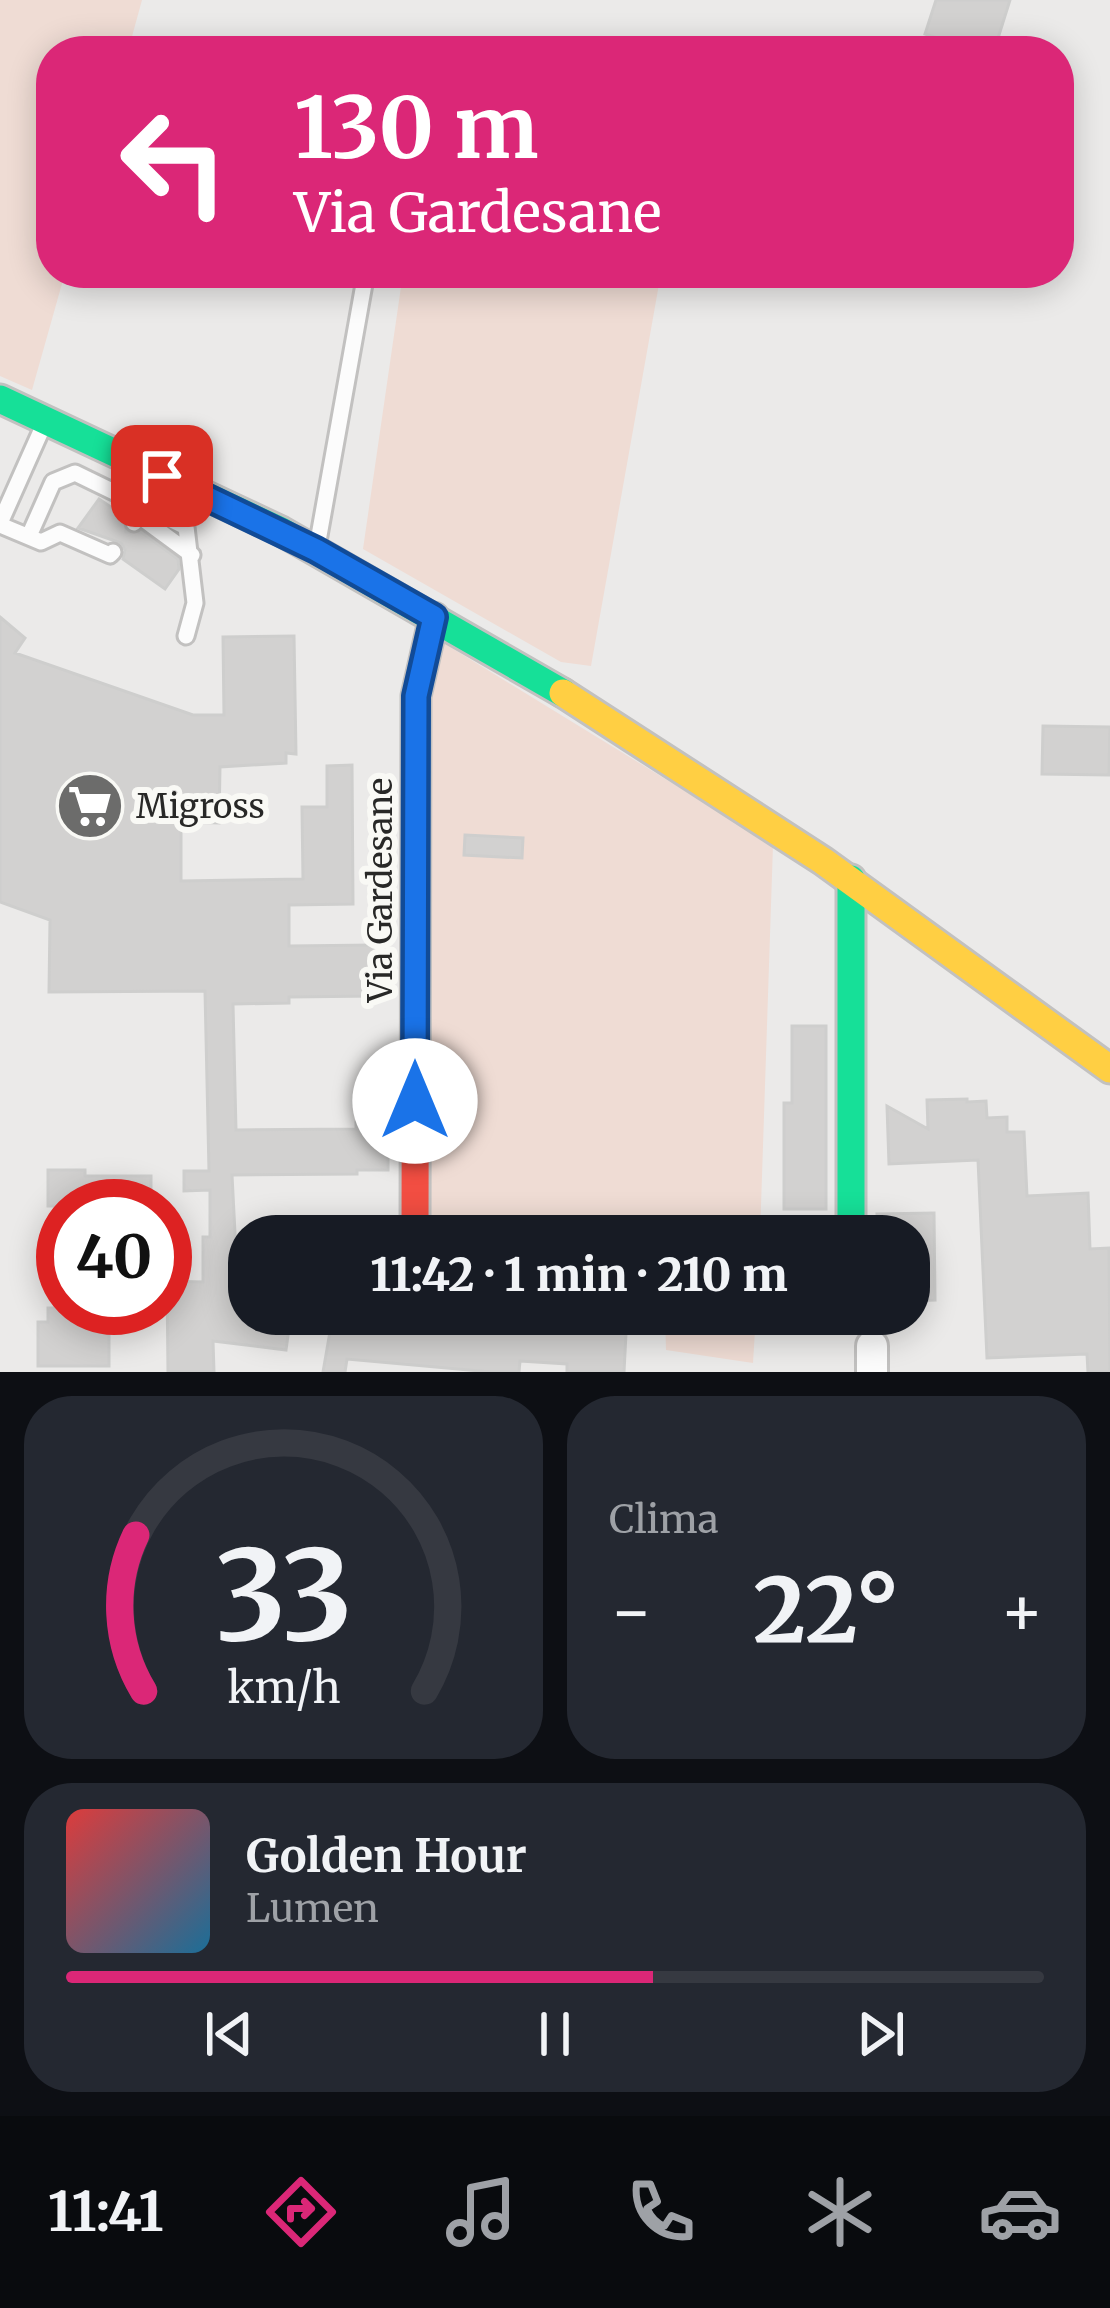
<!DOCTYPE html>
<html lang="it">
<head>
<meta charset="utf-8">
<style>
	:root { --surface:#171b24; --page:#242831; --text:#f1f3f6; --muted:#9ea1a6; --line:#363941; --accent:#db2777 }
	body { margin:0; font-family:Merriweather,serif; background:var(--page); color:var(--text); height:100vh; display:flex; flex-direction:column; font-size:45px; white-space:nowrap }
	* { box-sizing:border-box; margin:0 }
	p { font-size:39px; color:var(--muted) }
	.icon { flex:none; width:66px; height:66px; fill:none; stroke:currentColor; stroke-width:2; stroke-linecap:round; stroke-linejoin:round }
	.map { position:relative; height:1372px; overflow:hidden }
	.side { display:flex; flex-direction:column; gap:24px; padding:24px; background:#0d0f14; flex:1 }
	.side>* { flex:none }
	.guide { position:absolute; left:36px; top:36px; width:1038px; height:252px; border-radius:48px; box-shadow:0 6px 30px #0003; background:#db2777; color:#fff; overflow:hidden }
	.speed { position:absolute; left:36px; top:1179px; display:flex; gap:24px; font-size:60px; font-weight:700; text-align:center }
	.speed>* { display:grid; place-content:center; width:156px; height:156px; border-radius:50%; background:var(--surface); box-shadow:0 6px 30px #0003; line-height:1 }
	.speed .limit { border:18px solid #d22; background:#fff; color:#111 }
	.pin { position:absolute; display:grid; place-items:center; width:102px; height:102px; color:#fff; margin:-51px; border-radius:24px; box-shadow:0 6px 18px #0006 }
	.me { position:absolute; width:132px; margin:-66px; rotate:0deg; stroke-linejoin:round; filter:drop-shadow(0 0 9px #0008) }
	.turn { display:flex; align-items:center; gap:42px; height:252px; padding:0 60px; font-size:54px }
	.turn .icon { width:156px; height:156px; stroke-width:2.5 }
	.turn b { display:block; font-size:84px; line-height:102px }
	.big { font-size:90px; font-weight:800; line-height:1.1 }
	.side .tile { flex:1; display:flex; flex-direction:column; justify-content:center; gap:18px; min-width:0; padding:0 42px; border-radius:48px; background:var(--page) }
	.side .dial { align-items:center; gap:0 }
	.dial svg { height:312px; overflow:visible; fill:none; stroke:var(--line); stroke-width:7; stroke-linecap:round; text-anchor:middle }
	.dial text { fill:var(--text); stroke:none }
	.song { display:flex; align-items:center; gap:36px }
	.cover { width:144px; height:144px; border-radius:18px; background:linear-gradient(135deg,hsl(0 70% 55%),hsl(200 70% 35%)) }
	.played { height:12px; border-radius:6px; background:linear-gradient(90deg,var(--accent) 60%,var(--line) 60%) }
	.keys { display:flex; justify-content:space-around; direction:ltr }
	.heat { display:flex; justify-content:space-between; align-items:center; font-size:66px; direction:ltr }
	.side .tiles { flex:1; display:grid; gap:24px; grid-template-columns:1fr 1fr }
	.tile:last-child { grid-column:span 2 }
	.trip { position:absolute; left:228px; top:1215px; width:702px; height:120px; border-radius:48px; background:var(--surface); box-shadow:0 6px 30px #0003; font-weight:800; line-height:120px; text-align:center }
	.menu { display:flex; height:192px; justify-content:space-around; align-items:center; background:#090b0e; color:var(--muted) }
	.menu .icon { width:84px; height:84px }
	.menu .selected { color:var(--accent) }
	.menu b { font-size:54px; color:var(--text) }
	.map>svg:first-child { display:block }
	.green { fill:#efdcd4 }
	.building { fill:#d2d1d0; stroke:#cececd; stroke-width:3 }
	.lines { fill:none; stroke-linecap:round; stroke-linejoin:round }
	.lane-casing { stroke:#c2c1c0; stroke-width:21 }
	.street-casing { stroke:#c2c1c0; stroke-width:36 }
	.fast-casing { stroke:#c2c1c0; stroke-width:33 }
	.slow-casing { stroke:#c2c1c0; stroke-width:33 }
	.jam-casing { stroke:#c2c1c0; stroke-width:33 }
	.lane { stroke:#fcfcfc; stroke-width:15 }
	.street { stroke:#fcfcfc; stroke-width:30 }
	.fast { stroke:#16e098; stroke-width:27 }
	.slow { stroke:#ffcf43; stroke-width:27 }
	.jam { stroke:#f24e42; stroke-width:27 }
	.route-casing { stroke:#114b97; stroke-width:30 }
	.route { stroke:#1a73e8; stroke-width:21 }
	.labels { text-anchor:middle; stroke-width:12; stroke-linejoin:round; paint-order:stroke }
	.poi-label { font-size:33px; fill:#282827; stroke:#f9f9f5; text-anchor:start }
	.street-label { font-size:33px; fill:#282827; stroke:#f9f9f5 }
</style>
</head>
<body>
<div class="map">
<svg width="1110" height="1372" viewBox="0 0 1110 1372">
	<rect width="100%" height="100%" fill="#ebeae9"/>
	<path class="green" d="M0 0H142L128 51H51V273H65L32 390 0 376Z
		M403 273H661L591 666 561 662 363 549Z
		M424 631 773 845 760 1236H635L630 1231 429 1234Z
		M665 1314H756L753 1363 666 1350Z"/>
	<path class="building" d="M936 0H1010L994 51H976L925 34Z
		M99 499 124 516 126 532H141L178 559 179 569 165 589 123 559 125 550 121 543 78 528Z
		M0 617 25 638 15 653 193 715H224L223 637 294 636 296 754 286 753V763L220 767 219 823 181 822V881L303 879 302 807H327V766L352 765 353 904 289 905V946L374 945V996L289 997V1003L233 1004 236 1130 356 1129V1122H388V1170H357V1174L232 1175 238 1291 249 1292V1314H291L286 1350 213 1341 214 1372H168L167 1281 203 1282V1237H210V1190L184 1191V1171H209L205 991 49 992 50 920 0 902Z
		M1043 726 1110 727 1109 775 1042 774Z
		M465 835 523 838 522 858 464 855Z
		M792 1026H826V1209H784V1103H792Z
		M441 1096H464L465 1134 441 1135Z
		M967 1099V1102L986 1101 987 1118 1007 1117V1132H1024L1027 1196 1088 1193 1090 1249 1109 1248 1110 1372H1088L1087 1354 987 1358 978 1160 889 1164 887 1106 928 1129 927 1100Z
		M48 1170H85V1176H151V1195H85V1206H48Z
		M934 1213 935 1300 909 1301V1236H878L877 1214Z
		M48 1308H109V1366H38V1322H48Z
		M561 1314H627L624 1372H567V1364L520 1361 519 1372H491L347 1359 345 1372H323L332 1320 441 1330V1318L561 1323Z"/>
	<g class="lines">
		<defs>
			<path id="lane" d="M0 523 45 422
				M134 523 139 516 192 555
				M0 525 41 542 60 533 110 555 113 552
				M29 536 53 482 75 473 186 527 195 603 186 636
				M317 547 366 273"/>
			<path id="street" d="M872 1372V1346"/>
			<path id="fast" d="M0 399 281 531 563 693
				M851 879V1236"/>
			<path id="slow" d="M563 693 823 861 1110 1069"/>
			<path id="jam" d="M415 1236 416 696 434 617"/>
		</defs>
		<use href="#lane" class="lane-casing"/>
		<use href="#street" class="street-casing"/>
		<use href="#fast" class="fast-casing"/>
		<use href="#slow" class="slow-casing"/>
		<use href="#jam" class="jam-casing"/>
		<use href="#lane" class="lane"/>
		<use href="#street" class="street"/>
		<use href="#fast" class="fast"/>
		<use href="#slow" class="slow"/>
		<use href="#jam" class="jam"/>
	</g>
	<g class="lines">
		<defs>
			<path id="route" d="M162 476 316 550 434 617 416 696 415 1101"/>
		</defs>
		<use href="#route" class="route-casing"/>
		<use href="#route" class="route"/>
	</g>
	<defs>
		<symbol id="supermarket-disc" viewBox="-11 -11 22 22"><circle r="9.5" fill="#6c6c6b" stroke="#f9f9f5"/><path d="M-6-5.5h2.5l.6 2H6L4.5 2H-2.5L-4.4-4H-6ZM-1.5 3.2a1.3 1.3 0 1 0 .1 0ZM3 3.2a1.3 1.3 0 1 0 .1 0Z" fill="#fff"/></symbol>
	</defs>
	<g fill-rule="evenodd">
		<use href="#supermarket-disc" x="52" y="768" width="76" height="76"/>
	</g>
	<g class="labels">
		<g class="poi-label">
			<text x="136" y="818">Migross</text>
		</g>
		<g class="street-label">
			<text transform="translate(380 890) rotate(-90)" y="12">Via Gardesane</text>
		</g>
	</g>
</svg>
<div class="speed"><div class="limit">40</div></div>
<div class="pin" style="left:162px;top:476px;background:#d93025"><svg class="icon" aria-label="arrive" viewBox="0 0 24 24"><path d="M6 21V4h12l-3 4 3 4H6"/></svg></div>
<svg class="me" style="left:415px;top:1101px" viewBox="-20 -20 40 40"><circle r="19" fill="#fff"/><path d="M0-13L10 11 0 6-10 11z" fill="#1a73e8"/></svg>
<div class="trip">11:42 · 1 min · 210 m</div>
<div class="guide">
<div class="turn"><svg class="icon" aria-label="left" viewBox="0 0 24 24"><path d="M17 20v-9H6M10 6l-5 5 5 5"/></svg><div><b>130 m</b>Via Gardesane</div></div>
</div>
</div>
<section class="side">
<div class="tiles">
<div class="tile dial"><svg viewBox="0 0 100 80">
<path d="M14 69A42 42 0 1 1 86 69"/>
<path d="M14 69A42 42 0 0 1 12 29" stroke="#db2777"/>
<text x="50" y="56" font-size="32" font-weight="700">33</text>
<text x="50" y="72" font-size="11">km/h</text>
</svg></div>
<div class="tile"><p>Clima</p>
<div class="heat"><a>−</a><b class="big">22°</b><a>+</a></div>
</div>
<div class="tile">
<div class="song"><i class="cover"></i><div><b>Golden Hour</b><p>Lumen</p></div></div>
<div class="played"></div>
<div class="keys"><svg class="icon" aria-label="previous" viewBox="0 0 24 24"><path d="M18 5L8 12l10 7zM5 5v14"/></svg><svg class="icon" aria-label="pause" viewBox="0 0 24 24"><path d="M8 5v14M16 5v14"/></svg><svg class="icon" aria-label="next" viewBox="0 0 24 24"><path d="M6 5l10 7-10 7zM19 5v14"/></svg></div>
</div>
</div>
</section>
<nav class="menu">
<b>11:41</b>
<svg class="icon selected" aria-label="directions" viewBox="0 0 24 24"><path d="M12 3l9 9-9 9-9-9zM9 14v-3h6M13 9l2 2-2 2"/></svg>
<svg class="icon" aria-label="music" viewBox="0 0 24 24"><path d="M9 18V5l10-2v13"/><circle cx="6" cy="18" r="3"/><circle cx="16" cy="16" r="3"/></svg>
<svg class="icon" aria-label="phone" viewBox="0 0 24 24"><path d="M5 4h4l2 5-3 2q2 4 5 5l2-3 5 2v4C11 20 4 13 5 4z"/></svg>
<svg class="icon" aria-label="climate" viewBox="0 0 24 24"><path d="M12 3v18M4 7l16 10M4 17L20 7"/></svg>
<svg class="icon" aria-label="car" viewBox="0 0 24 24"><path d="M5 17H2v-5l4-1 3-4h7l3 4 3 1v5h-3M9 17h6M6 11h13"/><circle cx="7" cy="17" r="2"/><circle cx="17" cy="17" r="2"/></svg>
</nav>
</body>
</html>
